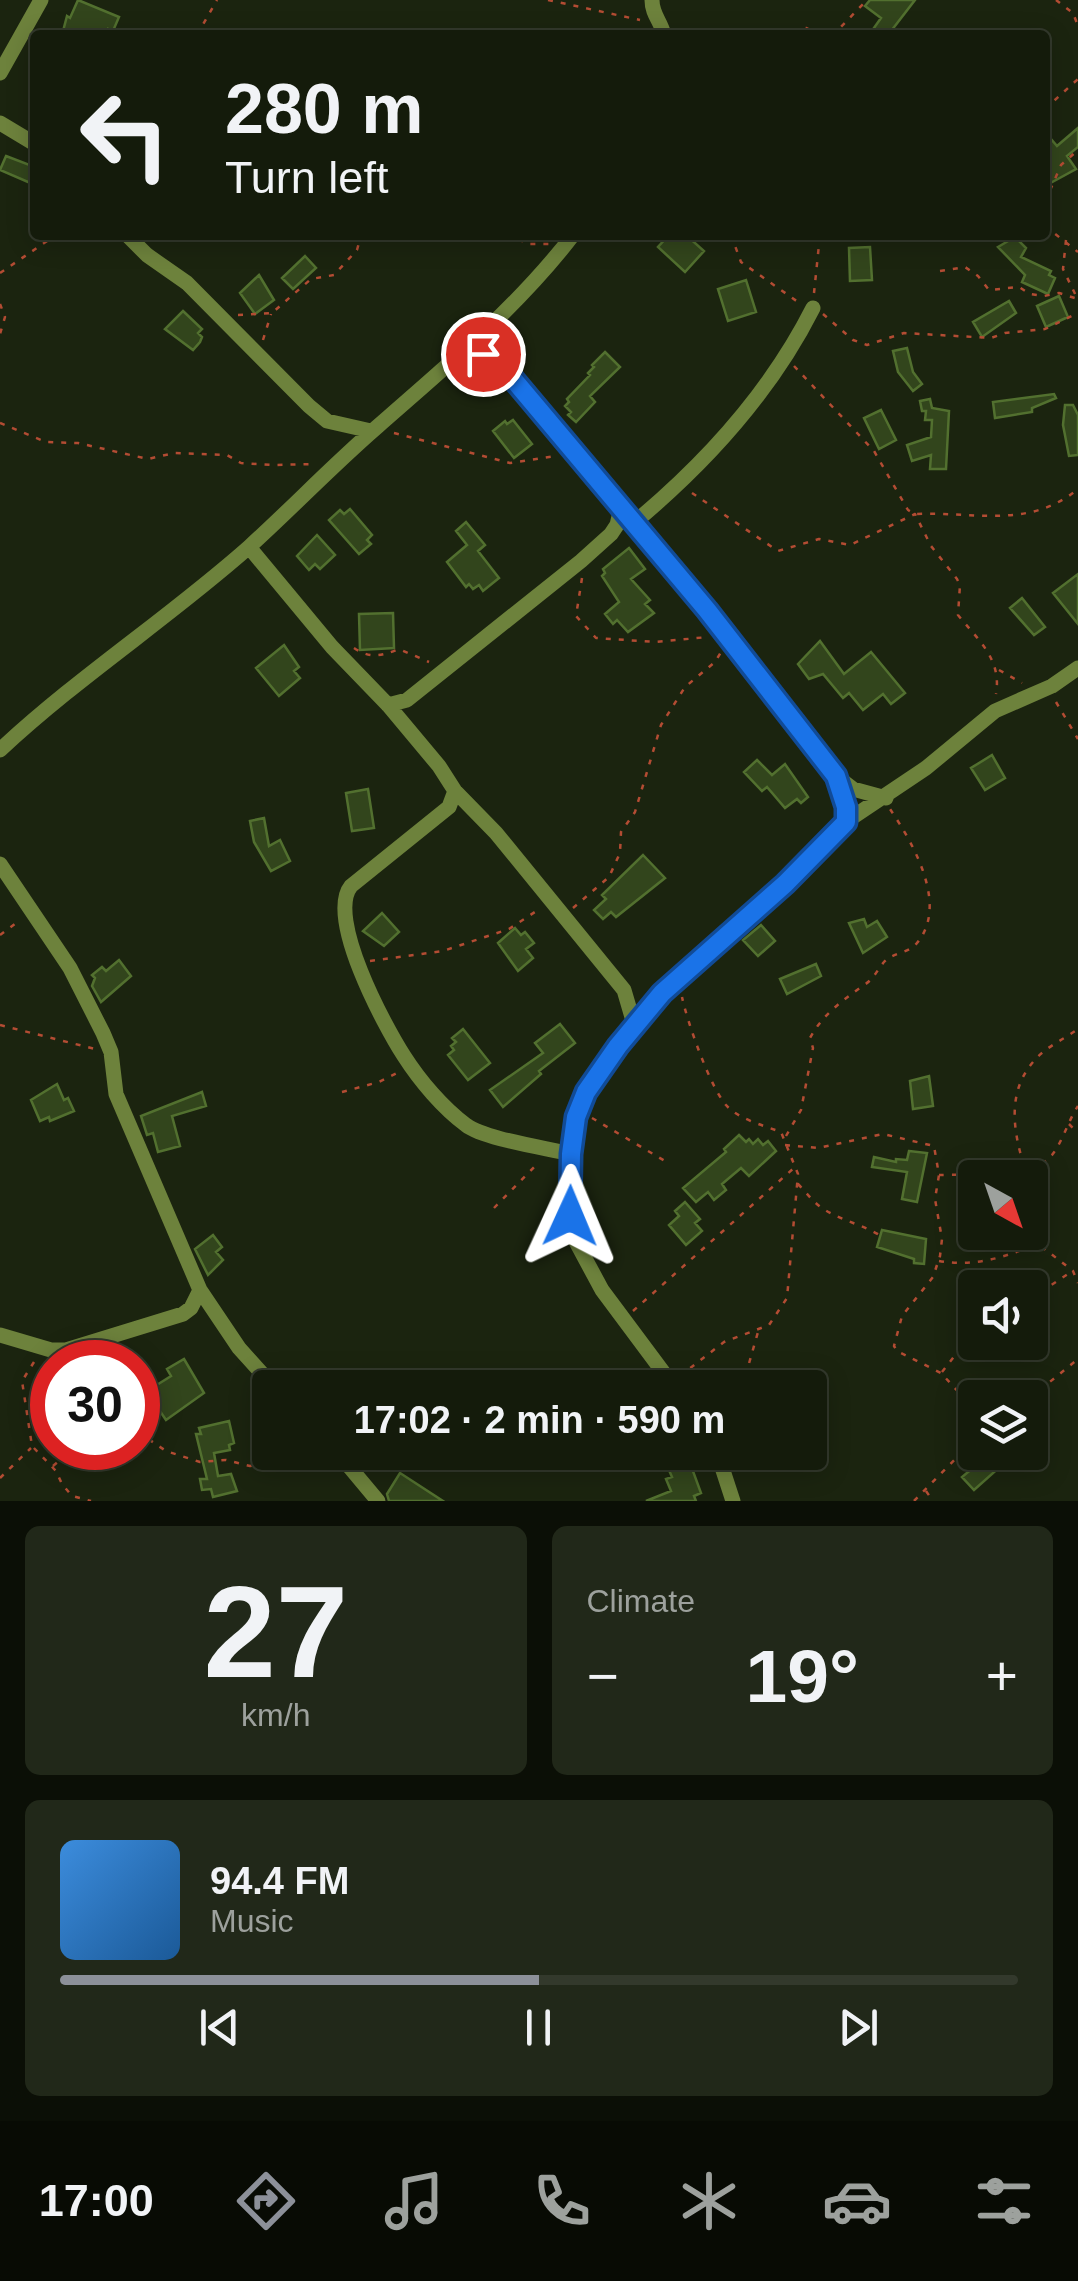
<!DOCTYPE html>
<html lang="en">
<head>
<meta charset="utf-8">
<style>
	:root { --surface:#141b0b; --page:#212819; --text:#f1f3f6; --muted:#9da19d; --line:#33392c; --accent:#8c9099 }
	body { margin:0; font-family:Arial,sans-serif; background:var(--page); color:var(--text); height:100vh; display:flex; flex-direction:column; font-size:38px; white-space:nowrap }
	* { box-sizing:border-box; margin:0 }
	p { font-size:32px; color:var(--muted) }
	.icon { flex:none; width:55px; height:55px; fill:none; stroke:currentColor; stroke-width:2; stroke-linecap:round; stroke-linejoin:round }
	.map { position:relative; height:1501px; overflow:hidden }
	.drawer { display:flex; flex-direction:column; gap:25px; padding:25px; background:#0b0f06; flex:1 }
	.drawer>* { flex:none }
	.banner { position:absolute; left:30px; top:30px; width:1020px; height:210px; border-radius:10px; box-shadow:0 5px 25px #0003,0 0 0 2px var(--line); background:#141b0b; color:var(--text); overflow:hidden }
	.needle { width:65px; rotate:140deg }
	.fabs { position:absolute; left:958px; top:1160px; display:grid; gap:20px }
	.fabs a { display:grid; place-items:center; width:90px; height:90px; border-radius:10px; background:var(--surface); box-shadow:0 5px 25px #0003,0 0 0 2px var(--line); font-size:50px }
	.speed { position:absolute; left:30px; top:1340px; display:flex; gap:20px; font-size:50px; font-weight:700; text-align:center }
	.speed>* { display:grid; place-content:center; width:130px; height:130px; border-radius:50%; background:var(--surface); box-shadow:0 5px 25px #0003,0 0 0 2px var(--line); line-height:1 }
	.speed .limit { border:15px solid #d22; background:#fff; color:#111 }
	.pin { position:absolute; display:grid; place-items:center; width:85px; height:85px; color:#fff; margin:-42px; border:5px solid #fff; border-radius:50%; box-shadow:0 2px 10px #0007 }
	.me { position:absolute; width:110px; margin:-55px; rotate:1deg; stroke-linejoin:round; filter:drop-shadow(0 0 8px #0008) }
	.turn { display:flex; align-items:center; gap:35px; height:210px; padding:0 30px; font-size:45px }
	.turn .icon { width:130px; height:130px; stroke-width:2.5 }
	.turn b { display:block; font-size:70px; line-height:85px }
	.big { font-size:75px; font-weight:700; line-height:1.1 }
	.drawer .widget { flex:1; display:flex; flex-direction:column; justify-content:center; gap:15px; min-width:0; padding:0 35px; border-radius:15px; background:var(--page) }
	.drawer .dial { align-items:center; gap:0 }
	.dial b { font-size:130px; line-height:1 }
	.song { display:flex; align-items:center; gap:30px }
	.cover { width:120px; height:120px; border-radius:15px; background:linear-gradient(135deg,hsl(210 70% 55%),hsl(210 70% 35%)) }
	.played { height:10px; border-radius:5px; background:linear-gradient(90deg,var(--accent) 50%,var(--line) 50%) }
	.keys { display:flex; justify-content:space-around; direction:ltr }
	.heat { display:flex; justify-content:space-between; align-items:center; font-size:55px; direction:ltr }
	.drawer .tiles { flex:1; display:grid; gap:25px; grid-template-columns:1fr 1fr }
	.widget:last-child { grid-column:span 2 }
	.trip { position:absolute; left:252px; top:1370px; width:575px; height:100px; border-radius:10px; background:var(--surface); box-shadow:0 5px 25px #0003,0 0 0 2px var(--line); font-weight:700; line-height:100px; text-align:center }
	.tabs { display:flex; height:160px; justify-content:space-around; align-items:center; background:#080b04; color:var(--muted) }
	.tabs .icon { width:70px; height:70px }
	.tabs .active { color:var(--accent) }
	.tabs b { font-size:45px; color:var(--text) }
	.map>svg:first-child { display:block }
	.building { fill:#32451c; stroke:#52702f; stroke-width:2.5 }
	.lines { fill:none; stroke-linecap:round; stroke-linejoin:round }
	.path { stroke:#b34c33; stroke-width:2.5; stroke-dasharray:5 8; stroke-linecap:butt }
	.minor { stroke:#6d823c; stroke-width:15 }
	.route-casing { stroke:#114b97; stroke-width:25 }
	.route { stroke:#1a73e8; stroke-width:18 }
</style>
</head>
<body>
<div class="map">
<svg width="1078" height="1501" viewBox="0 0 1078 1501">
	<rect width="100%" height="100%" fill="#1b240f"/>
	<path class="building" d="M78 0 119 17 113 31 108 29 106 35H62L67 16 70 18Z
		M870 0H915L888 35H869L881 18 865 6Z
		M1078 128V147L1067 156 1076 169 1045 186V132L1057 146Z
		M6 156 35 167V185L0 170Z
		M669 235H686L704 251 685 272 658 247Z
		M1015 237 1026 248 1021 257 1051 271 1049 275 1055 278 1048 294 1022 282 1025 275 998 247Z
		M870 247 872 280 850 281 849 248Z
		M305 256 316 268 293 289 282 278Z
		M259 275 274 300 255 314 240 293Z
		M746 280 756 312 728 321 718 289Z
		M1059 296 1068 317 1046 327 1037 306Z
		M1009 301 1016 313 982 337 973 322Z
		M183 311 202 329 198 333 202 337 200 342 193 350 165 329Z
		M907 348 913 372 922 384 913 391 898 372 893 351Z
		M605 352 620 367 590 396 595 402 576 422 568 415 571 412 565 406 569 402 567 399 590 375 588 373 594 367 592 365Z
		M1054 394 1056 398 1032 408V412L995 418 993 402Z
		M930 399 932 408 949 411 946 469H930L931 455 912 461 907 445 931 437 932 420H925L926 411H922L920 401Z
		M1065 405H1073L1078 415V455L1069 456 1063 425Z
		M881 410 896 440 879 449 864 418Z
		M513 420 532 444 514 458 493 431 505 421 507 424Z
		M350 509 372 535 367 540 371 544 359 554 329 520 340 510 344 514Z
		M466 522 485 545 478 551 499 578 483 591 479 585 473 589 469 584 466 587 447 562 467 545 456 531Z
		M317 535 335 555 320 569 315 564 309 570 297 556Z
		M629 548 645 569 631 579 650 600 645 604 654 613 628 632 617 620 613 624 605 614 619 602 602 576 605 573 603 569Z
		M1078 574V624L1053 593Z
		M1022 598 1045 627 1034 635 1010 608Z
		M393 613 394 648 360 650 359 614Z
		M820 641 844 674 871 652 905 693 891 704 883 694 863 710 849 693 843 698 823 674 809 679 798 664Z
		M284 645 299 667 294 671 300 678 279 696 256 668Z
		M992 755 1005 778 985 790 971 768Z
		M757 760 772 775 785 764 808 797 801 803 797 799 785 808 767 787 762 791 744 772Z
		M368 789 374 828 352 831 346 793Z
		M264 818 269 846 280 840 290 861 271 871 254 842 250 821Z
		M643 855 665 878 616 917 611 912 603 919 594 910 606 899 602 895Z
		M382 913 399 932 384 946 363 931Z
		M864 919 867 927 877 921 887 937 863 953 849 923Z
		M761 925 775 941 758 956 743 940Z
		M515 928 521 935 525 932 534 943 526 949 533 958 518 971 498 943Z
		M119 960 131 976 101 1002 92 986 95 978 92 975 102 967 106 971Z
		M816 964 821 976 787 994 780 979Z
		M560 1024 575 1043 539 1071 541 1074 503 1107 490 1090 543 1053 535 1043Z
		M463 1029 490 1063 468 1080 448 1055 454 1050 451 1046 456 1042 452 1038Z
		M929 1076 933 1106 913 1109 910 1081Z
		M57 1084 64 1100 68 1098 74 1111 50 1121 49 1117 40 1121 31 1100Z
		M202 1092 206 1106 172 1116 180 1146 158 1152 153 1133 147 1135 141 1116Z
		M739 1135 746 1142 749 1139 753 1144 758 1139 763 1145 768 1141 776 1151 749 1176 741 1168 722 1184 726 1190 714 1200 708 1192 696 1202 683 1188 726 1152 724 1149Z
		M909 1151 927 1153 917 1202 902 1199 907 1172 872 1167 874 1157 896 1162V1159L907 1160Z
		M685 1202 700 1219 695 1223 702 1231 686 1245 669 1225 679 1216 675 1211Z
		M882 1230 926 1239 924 1264 914 1263V1259L877 1247Z
		M213 1235 222 1247 216 1252 223 1260 208 1275 195 1249Z
		M184 1359 204 1393 166 1420 149 1395 155 1392 152 1388 171 1376 167 1369Z
		M229 1421 234 1443 229 1445 230 1450 214 1453 218 1476 231 1474 237 1491 213 1497 211 1489 202 1490 200 1479H207L196 1434H201L199 1428Z
		M671 1452H686L701 1493 694 1496 696 1501H646L671 1491 666 1479 672 1477 665 1461 673 1458Z
		M972 1452H989L1001 1466 974 1490 962 1477 974 1467 966 1457Z
		M400 1473 443 1501H389L387 1494Z"/>
	<g class="lines">
		<path class="path" d="M548 0 640 20
			M1056 0 1073 13 1078 26
			M197 35 217 0
			M795 35 806 28 817 33H835L867 0
			M1045 109 1078 79
			M1045 202 1061 165 1078 150
			M1045 226 1078 252
			M506 235 530 244H549
			M731 235 741 262 798 302
			M1066 240 1063 269 1077 298
			M940 271 965 267 978 276 989 290 1019 287 1030 294 1044 296 1059 293 1078 299
			M0 273 56 235
			M814 293 820 235
			M0 304 5 317 0 334
			M823 314 853 340 867 345 904 333 991 338 1005 333 1045 329 1078 313
			M238 315 272 313 311 279 334 275 357 250 360 239 367 235
			M263 340 271 314
			M794 366 874 451 908 510 915 514C973 511 1028 530 1078 489
			M0 423 46 442 78 443 148 459 174 453 227 455 241 463 273 465 315 464
			M394 433 510 463 556 456
			M692 493 778 551 819 539 850 545 915 514 931 546 957 579 960 585 958 615C978 640 1002 659 996 694
			M582 578 576 616 596 638 656 642 708 637
			M354 648C370 659 382 656 399 649L429 662
			M999 670 1022 683
			M1056 702 1078 739
			M573 908 609 877 620 853 621 832 635 812 661 725 685 687 715 662 721 652
			M0 935 19 921
			M370 961 443 951 509 929 541 908
			M0 1025 95 1049
			M342 1092 379 1082 397 1073
			M592 1118 665 1161
			M1069 1124 1078 1133
			M786 1136 801 1110 813 1048 810 1038C822 1015 843 1000 864 985 874 979 877 970 884 962 893 952 908 954 917 943 949 905 913 843 890 809
			M785 1145 818 1148 883 1134 934 1146 939 1175 935 1199 942 1239 940 1256 933 1277 902 1316 894 1346 897 1351 941 1373 975 1410
			M939 1175C968 1174 1032 1179 1052 1155 1063 1141 1068 1121 1078 1106
			M1028 1178C1015 1140 1004 1096 1033 1062 1045 1047 1063 1040 1078 1029
			M798 1184C806 1192 813 1202 822 1208 841 1221 862 1224 881 1236
			M1030 1185 1039 1222 1037 1243 1073 1271 1078 1283
			M494 1208 539 1162
			M939 1261C973 1267 1004 1258 1036 1244
			M1030 1299 1071 1272
			M633 1311 795 1167
			M34 1362 22 1381 32 1446 56 1471 62 1484 72 1496 91 1501
			M942 1372 975 1330
			M680 1376 724 1342 769 1325 787 1298 798 1174 781 1132C765 1126 738 1119 726 1105 710 1087 687 1021 682 997
			M742 1388 758 1332
			M1030 1398 1078 1359
			M138 1432 166 1451 200 1462 226 1460 250 1466 298 1456 325 1459
			M53 1466 74 1448
			M0 1478 31 1448
			M926 1491 933 1501
			M914 1501 975 1439"/>
		<path class="minor" d="M652 0C652 15 661 21 664 35
			M0 73 41 0
			M0 123 35 144
			M127 235 147 255 187 283 309 406 327 421 371 431
			M463 351 498 361 707 610 836 776 846 807 847 821 835 834 727 938 662 993 634 1024 587 1092 576 1117 571 1154 570 1217 574 1238 602 1290 675 1388
			M635 522C707 462 771 391 813 308
			M249 547 332 647 388 705 439 766 455 791 449 807 351 886C326 917 384 1025 404 1056 420 1081 443 1108 466 1125 484 1139 547 1148 571 1154
			M388 705 407 700 581 561 611 534 617 525 621 508
			M0 750C78 677 169 618 249 547 292 508 333 465 377 427 446 366 516 309 573 235
			M836 776 853 789 886 798
			M455 791 496 833 624 990 634 1024
			M847 821 926 768 995 711 1052 686 1078 668
			M0 864 70 968 103 1033 111 1052 116 1094 200 1290 239 1348 275 1388
			M0 1335 51 1350H66L183 1314 191 1308 200 1290
			M337 1452 378 1501
			M717 1452 733 1501"/>
	</g>
	<g class="lines">
		<defs>
			<path id="route" d="M483 354 498 361 707 610 836 776 846 807V822L785 884 662 993 618 1046 586 1092 576 1117 571 1154 570 1216"/>
		</defs>
		<use href="#route" class="route-casing"/>
		<use href="#route" class="route"/>
	</g>
</svg>
<div class="fabs">
<a><svg class="needle" viewBox="-14 -14 28 28"><path d="M0-13l5 13h-10z" fill="#e53935"/><path d="M0 13l5-13h-10z" fill="#9da19d"/></svg></a>
<a><svg class="icon" aria-label="sound" viewBox="0 0 24 24"><path d="M4 9h4l5-4v14l-5-4H4zM17 9q2 3 0 6"/></svg></a>
<a><svg class="icon" aria-label="layers" viewBox="0 0 24 24"><path d="M12 4l9 5-9 5-9-5zM3 14l9 5 9-5"/></svg></a>
</div>
<div class="speed"><div class="limit">30</div></div>
<div class="pin" style="left:483px;top:354px;background:#d93025"><svg class="icon" aria-label="arrive" viewBox="0 0 24 24"><path d="M6 21V4h12l-3 4 3 4H6"/></svg></div>
<svg class="me" style="left:570px;top:1216px" viewBox="-20 -20 40 40"><path d="M0-17L14 15 0 8-14 15z" fill="#1a73e8" stroke="#fff" stroke-width="4"/></svg>
<div class="trip">17:02 · 2 min · 590 m</div>
<div class="banner">
<div class="turn"><svg class="icon" aria-label="left" viewBox="0 0 24 24"><path d="M17 20v-9H6M10 6l-5 5 5 5"/></svg><div><b>280 m</b>Turn left</div></div>
</div>
</div>
<section class="drawer">
<div class="tiles">
<div class="widget dial"><b>27</b><p>km/h</p></div>
<div class="widget"><p>Climate</p>
<div class="heat"><a>−</a><b class="big">19°</b><a>+</a></div>
</div>
<div class="widget">
<div class="song"><i class="cover"></i><div><b>94.4 FM</b><p>Music</p></div></div>
<div class="played"></div>
<div class="keys"><svg class="icon" aria-label="previous" viewBox="0 0 24 24"><path d="M18 5L8 12l10 7zM5 5v14"/></svg><svg class="icon" aria-label="pause" viewBox="0 0 24 24"><path d="M8 5v14M16 5v14"/></svg><svg class="icon" aria-label="next" viewBox="0 0 24 24"><path d="M6 5l10 7-10 7zM19 5v14"/></svg></div>
</div>
</div>
</section>
<nav class="tabs">
<b>17:00</b>
<svg class="icon active" aria-label="directions" viewBox="0 0 24 24"><path d="M12 3l9 9-9 9-9-9zM9 14v-3h6M13 9l2 2-2 2"/></svg>
<svg class="icon" aria-label="music" viewBox="0 0 24 24"><path d="M9 18V5l10-2v13"/><circle cx="6" cy="18" r="3"/><circle cx="16" cy="16" r="3"/></svg>
<svg class="icon" aria-label="phone" viewBox="0 0 24 24"><path d="M5 4h4l2 5-3 2q2 4 5 5l2-3 5 2v4C11 20 4 13 5 4z"/></svg>
<svg class="icon" aria-label="climate" viewBox="0 0 24 24"><path d="M12 3v18M4 7l16 10M4 17L20 7"/></svg>
<svg class="icon" aria-label="car" viewBox="0 0 24 24"><path d="M5 17H2v-5l4-1 3-4h7l3 4 3 1v5h-3M9 17h6M6 11h13"/><circle cx="7" cy="17" r="2"/><circle cx="17" cy="17" r="2"/></svg>
<svg class="icon" aria-label="filters" viewBox="0 0 24 24"><path d="M4 7h16M4 17h16"/><circle cx="9" cy="7" r="2"/><circle cx="15" cy="17" r="2"/></svg>
</nav>
</body>
</html>
